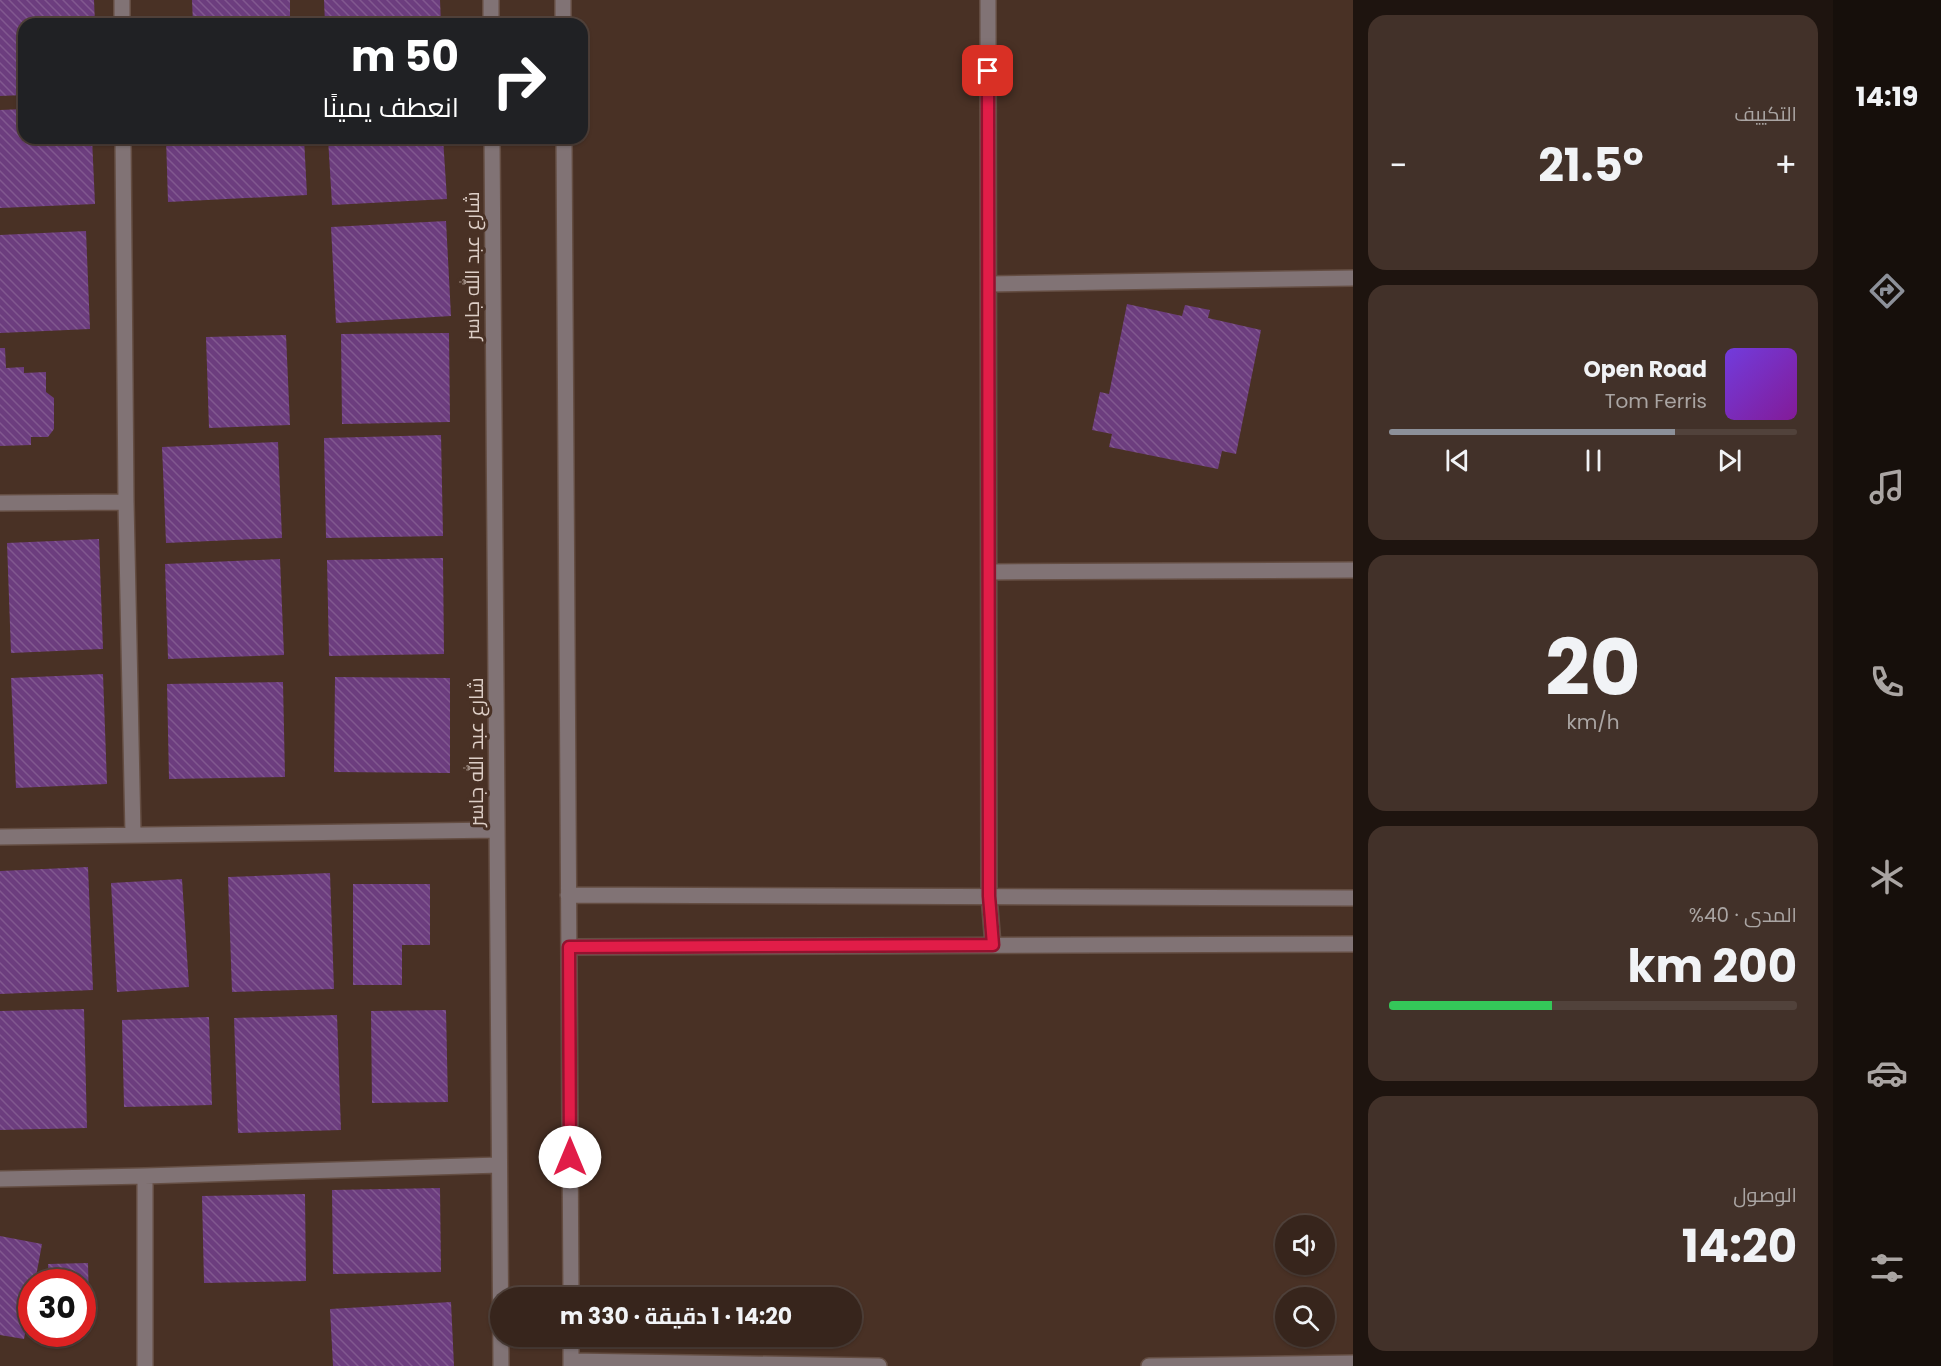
<!DOCTYPE html>
<html lang="ar">
<head>
<meta charset="utf-8">
<style>
	:root { --surface:#37251c; --page:#423129; --text:#f1f3f6; --muted:#aaa5a3; --line:#51423b; --accent:#8c9099 }
	body { margin:0; font-family:Poppins,Cairo,sans-serif; background:var(--page); color:var(--text); direction:rtl; height:100vh; display:flex; flex-direction:column; font-size:22px; white-space:nowrap }
	* { box-sizing:border-box; margin:0 }
	p { font-size:20px; color:var(--muted) }
	.icon { flex:none; width:33px; height:33px; fill:none; stroke:currentColor; stroke-width:2; stroke-linecap:round; stroke-linejoin:round }
	.map { position:relative; flex:1; overflow:hidden; direction:ltr }
	.drawer { display:flex; flex-direction:column; gap:15px; padding:15px; background:#1e140f; width:480px }
	.drawer>* { flex:none }
	.top-card { position:absolute; left:18px; top:18px; width:570px; height:126px; border-radius:18px; box-shadow:0 2px 4px #0004,0 0 0 2px var(--line); direction:rtl; background:#202124; color:#fff; overflow:hidden }
	.buttons { position:absolute; left:1275px; top:1215px; display:grid; gap:12px }
	.buttons a { display:grid; place-items:center; width:60px; height:60px; border-radius:50%; background:var(--surface); box-shadow:0 2px 4px #0004,0 0 0 2px var(--line); font-size:30px }
	.speed { position:absolute; left:18px; top:1269px; display:flex; gap:12px; font-size:30px; font-weight:700; text-align:center }
	.speed>* { display:grid; place-content:center; width:78px; height:78px; border-radius:50%; background:var(--surface); box-shadow:0 2px 4px #0004,0 0 0 2px var(--line); line-height:1 }
	.speed .limit { border:9px solid #d22; background:#fff; color:#111 }
	.pin { position:absolute; display:grid; place-items:center; width:51px; height:51px; color:#fff; margin:-26px; border-radius:12px; box-shadow:0 3px 9px #0006 }
	.me { position:absolute; width:66px; margin:-33px; rotate:0deg; stroke-linejoin:round; filter:drop-shadow(0 0 4px #0008) }
	.turn { display:flex; align-items:center; gap:21px; height:126px; padding:0 30px; font-size:27px }
	.turn .icon { width:78px; height:78px; stroke-width:2.5 }
	.turn b { display:block; font-size:42px; line-height:51px }
	.big { font-size:45px; font-weight:700; line-height:1.1 }
	.drawer .card { flex:1; display:flex; flex-direction:column; justify-content:center; gap:9px; min-width:0; padding:0 21px; border-radius:18px; background:var(--page) }
	.drawer .dial { align-items:center; gap:0 }
	.dial b { font-size:78px; line-height:1 }
	.song { display:flex; align-items:center; gap:18px }
	.cover { width:72px; height:72px; border-radius:9px; background:linear-gradient(135deg,hsl(260 70% 55%),hsl(290 70% 35%)) }
	.played { height:6px; border-radius:3px; background:linear-gradient(90deg,var(--accent) 70%,var(--line) 70%) }
	.keys { display:flex; justify-content:space-around; direction:ltr }
	.heat { display:flex; justify-content:space-between; align-items:center; font-size:33px; direction:ltr }
	.charge { height:9px; border-radius:4px; background:linear-gradient(90deg,#34c759 40%,var(--line) 0) }
	.trip { position:absolute; left:490px; top:1287px; width:372px; height:60px; border-radius:30px; background:var(--surface); box-shadow:0 2px 4px #0004,0 0 0 2px var(--line); font-weight:700; line-height:60px; text-align:center; direction:rtl }
	main { display:flex; flex:1; min-height:0 }
	.menu { display:flex; flex-direction:column; width:108px; justify-content:space-around; align-items:center; background:#160f0b; color:var(--muted) }
	.menu .icon { width:42px; height:42px }
	.menu .on { color:var(--accent) }
	.menu b { font-size:27px; color:var(--text) }
	.map>svg:first-child { display:block }
	.building { fill:url(#building-back-hatch) }
	.lines { fill:none; stroke-linecap:round; stroke-linejoin:round }
	.minor-casing { stroke:#644d42; stroke-width:18 }
	.minor { stroke:#817375; stroke-width:15 }
	.route-casing { stroke:#92132f; stroke-width:15 }
	.route { stroke:#e11d48; stroke-width:10 }
	.labels { text-anchor:middle; stroke-width:6; stroke-linejoin:round; paint-order:stroke }
	.street-label { font-size:20px; fill:#ddcec6; stroke:#493125 }
</style>
</head>
<body>
<main>
<nav class="menu">
<b>14:19</b>
<svg class="icon on" aria-label="directions" viewBox="0 0 24 24"><path d="M12 3l9 9-9 9-9-9zM9 14v-3h6M13 9l2 2-2 2"/></svg>
<svg class="icon" aria-label="music" viewBox="0 0 24 24"><path d="M9 18V5l10-2v13"/><circle cx="6" cy="18" r="3"/><circle cx="16" cy="16" r="3"/></svg>
<svg class="icon" aria-label="phone" viewBox="0 0 24 24"><path d="M5 4h4l2 5-3 2q2 4 5 5l2-3 5 2v4C11 20 4 13 5 4z"/></svg>
<svg class="icon" aria-label="climate" viewBox="0 0 24 24"><path d="M12 3v18M4 7l16 10M4 17L20 7"/></svg>
<svg class="icon" aria-label="car" viewBox="0 0 24 24"><path d="M5 17H2v-5l4-1 3-4h7l3 4 3 1v5h-3M9 17h6M6 11h13"/><circle cx="7" cy="17" r="2"/><circle cx="17" cy="17" r="2"/></svg>
<svg class="icon" aria-label="filters" viewBox="0 0 24 24"><path d="M4 7h16M4 17h16"/><circle cx="9" cy="7" r="2"/><circle cx="15" cy="17" r="2"/></svg>
</nav>
<section class="drawer">
<div class="card"><p>التكييف</p>
<div class="heat"><a>−</a><b class="big">21.5°</b><a>+</a></div>
</div>
<div class="card">
<div class="song"><i class="cover"></i><div><b>Open Road</b><p>Tom Ferris</p></div></div>
<div class="played"></div>
<div class="keys"><svg class="icon" aria-label="previous" viewBox="0 0 24 24"><path d="M18 5L8 12l10 7zM5 5v14"/></svg><svg class="icon" aria-label="pause" viewBox="0 0 24 24"><path d="M8 5v14M16 5v14"/></svg><svg class="icon" aria-label="next" viewBox="0 0 24 24"><path d="M6 5l10 7-10 7zM19 5v14"/></svg></div>
</div>
<div class="card dial"><b>20</b><p>km/h</p></div>
<div class="card"><p>المدى · 40%</p><b class="big">200 km</b><div class="charge"></div></div>
<div class="card"><p>الوصول</p><b class="big">14:20</b></div>
</section>
<div class="map">
<svg width="1353" height="1366" viewBox="0 0 1353 1366">
	<defs>
		<pattern id="building-back-hatch" width="6" height="6" patternUnits="userSpaceOnUse" patternTransform="scale(1.5)"><rect width="6" height="6" fill="#6c3d7e"/><path d="M-1 5l2 2M0 0l6 6M5-1l2 2" fill="none" stroke="#81588f"/></pattern>
	</defs>
	<rect width="100%" height="100%" fill="#493125"/>
	<path class="building" d="M0 0H94L95 24H24V95L0 96Z
		M192 0H290V24H193Z
		M324 0H440L441 24H325Z
		M24 109V138H92L95 204 0 208V110Z
		M166 138H304L307 195 168 202Z
		M328 138H443L447 199 332 205Z
		M446 221 451 316 336 323 331 227Z
		M86 231 90 329 0 333V235Z
		M1127 304 1182 316 1185 305 1210 310 1208 318 1261 330 1236 454 1222 451 1218 469 1109 447 1112 434 1092 430 1100 392 1109 394Z
		M449 333 450 422 342 424 341 334Z
		M286 335 290 425 209 428 206 337Z
		M0 348H5L6 368 24 367V373L46 372V392L54 398V429L48 437H31V445L0 446Z
		M441 435 443 536 326 538 324 438Z
		M278 442 282 538 166 543 162 447Z
		M99 539 103 649 11 653 7 543Z
		M443 558 444 654 329 656 327 560Z
		M280 559 284 655 168 659 165 564Z
		M103 674 107 784 16 788 11 678Z
		M335 677 450 678V773L334 772Z
		M283 682 285 777 169 779 167 684Z
		M88 867 93 990 0 994V871Z
		M330 873 334 989 232 992 228 877Z
		M182 879 189 987 117 992 111 883Z
		M353 884H430V945H402V985H353Z
		M84 1009 87 1128 0 1130V1011Z
		M446 1010 448 1102 372 1103 371 1011Z
		M337 1015 341 1130 238 1133 234 1018Z
		M209 1017 212 1105 124 1107 122 1020Z
		M440 1188 441 1272 333 1274 332 1190Z
		M305 1194 306 1281 204 1283 202 1196Z
		M0 1236 42 1244 35 1282H32V1299L24 1339 0 1335Z
		M88 1263 89 1307H82V1282H49L48 1264Z
		M451 1302 454 1366H333L330 1309Z"/>
	<g class="lines">
		<defs>
			<path id="minor" d="M122 0V24
				M491 0V24
				M563 0V24
				M988 0 989 896 993 945
				M123 138 126 502 133 834
				M492 138 501 1366
				M564 138 571 1298
				M989 284 1353 278
				M0 503 126 502
				M989 572 1353 570
				M0 837 497 830
				M568 895 1353 898
				M569 947 1353 944
				M145 1176V1366
				M0 1179 145 1176 499 1165
				M571 1336V1366
				M571 1361 879 1366
				M1149 1366 1353 1363"/>
		</defs>
		<use href="#minor" class="minor-casing"/>
		<use href="#minor" class="minor"/>
	</g>
	<g class="lines">
		<defs>
			<path id="route" d="M570 1157 569 947 993 945 989 896 988 71"/>
		</defs>
		<use href="#route" class="route-casing"/>
		<use href="#route" class="route"/>
	</g>
	<g class="labels">
		<g class="street-label">
			<text transform="translate(472 266) rotate(-90)" y="7">شارع عبد الله جاسر</text>
			<text transform="translate(476 752) rotate(-90)" y="7">شارع عبد الله جاسر</text>
		</g>
	</g>
</svg>
<div class="buttons">
<a><svg class="icon" aria-label="sound" viewBox="0 0 24 24"><path d="M4 9h4l5-4v14l-5-4H4zM17 9q2 3 0 6"/></svg></a>
<a><svg class="icon" aria-label="search" viewBox="0 0 24 24"><circle cx="10" cy="10" r="6"/><path d="M15 15l6 6"/></svg></a>
</div>
<div class="speed"><div class="limit">30</div></div>
<div class="pin" style="left:988px;top:71px;background:#d93025"><svg class="icon" aria-label="arrive" viewBox="0 0 24 24"><path d="M6 21V4h12l-3 4 3 4H6"/></svg></div>
<svg class="me" style="left:570px;top:1157px" viewBox="-20 -20 40 40"><circle r="19" fill="#fff"/><path d="M0-13L10 11 0 6-10 11z" fill="#e11d48"/></svg>
<div class="trip">14:20 · 1 دقيقة · 330 m</div>
<div class="top-card">
<div class="turn"><svg class="icon" aria-label="right" viewBox="0 0 24 24"><path d="M7 20v-9h11M14 6l5 5-5 5"/></svg><div><b>50 m</b>انعطف يمينًا</div></div>
</div>
</div>
</main>
</body>
</html>
